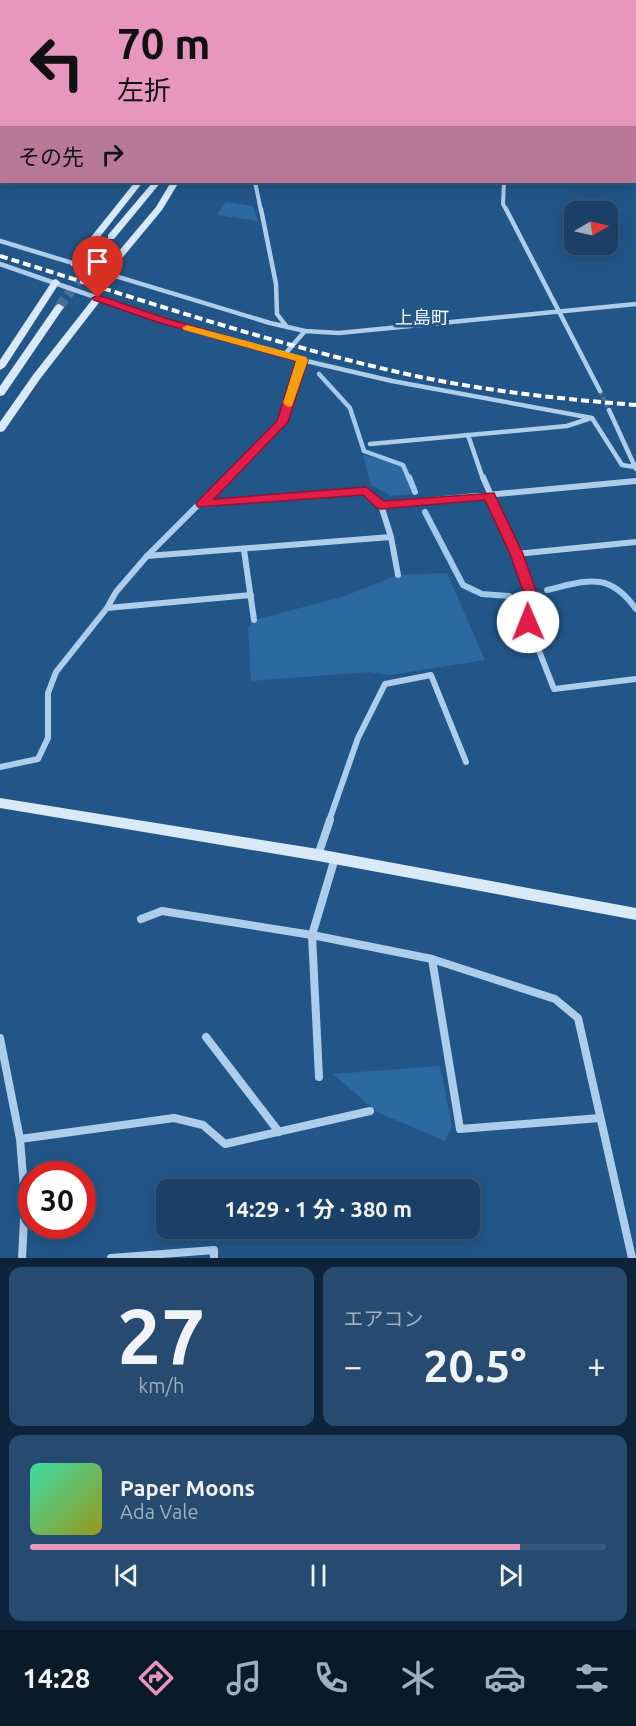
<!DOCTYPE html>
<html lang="ja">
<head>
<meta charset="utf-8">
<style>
	:root { --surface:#1a4067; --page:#274b70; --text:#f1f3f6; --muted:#9fafc0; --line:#38597b; --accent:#e797bd }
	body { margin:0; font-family:Ubuntu,"Noto Sans JP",sans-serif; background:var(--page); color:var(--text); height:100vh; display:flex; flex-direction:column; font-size:22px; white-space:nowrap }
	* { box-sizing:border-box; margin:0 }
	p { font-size:20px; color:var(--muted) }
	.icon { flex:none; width:33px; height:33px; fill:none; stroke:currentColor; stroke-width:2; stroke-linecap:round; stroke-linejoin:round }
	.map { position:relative; height:1258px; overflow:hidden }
	.drawer { display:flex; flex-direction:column; gap:9px; padding:9px; background:#0e2339; flex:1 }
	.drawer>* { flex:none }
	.banner { position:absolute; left:0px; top:0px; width:636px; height:183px; box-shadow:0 3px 15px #0003,0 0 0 2px var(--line); background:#e797bd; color:#111; overflow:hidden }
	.needle { width:39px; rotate:81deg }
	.tools { position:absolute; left:564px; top:201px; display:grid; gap:12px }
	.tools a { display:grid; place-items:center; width:54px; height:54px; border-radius:12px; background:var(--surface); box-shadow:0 3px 15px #0003,0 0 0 2px var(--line); font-size:30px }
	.speed { position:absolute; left:18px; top:1161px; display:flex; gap:12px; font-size:30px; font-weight:700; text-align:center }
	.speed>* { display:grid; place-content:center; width:78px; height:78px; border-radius:50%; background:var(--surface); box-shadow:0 3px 15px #0003,0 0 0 2px var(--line); line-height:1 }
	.speed .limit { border:9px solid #d22; background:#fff; color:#111 }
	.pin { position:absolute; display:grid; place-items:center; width:51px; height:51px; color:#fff; margin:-62px -26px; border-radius:50% 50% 50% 0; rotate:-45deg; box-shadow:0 0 6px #0007 }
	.pin .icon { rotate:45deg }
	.me { position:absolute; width:66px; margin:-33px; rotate:359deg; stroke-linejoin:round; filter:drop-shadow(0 0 4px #0008) }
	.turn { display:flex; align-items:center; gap:21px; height:126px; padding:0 18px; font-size:27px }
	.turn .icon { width:78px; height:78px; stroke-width:2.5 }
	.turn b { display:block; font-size:42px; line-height:51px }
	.then { display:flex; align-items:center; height:57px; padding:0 18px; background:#0003; gap:12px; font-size:22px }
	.big { font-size:45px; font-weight:700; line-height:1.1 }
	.drawer .tile { flex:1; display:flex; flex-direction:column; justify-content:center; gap:9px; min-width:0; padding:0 21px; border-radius:12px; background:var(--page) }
	.drawer .dial { align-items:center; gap:0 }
	.dial b { font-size:78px; line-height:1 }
	.song { display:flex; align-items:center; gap:18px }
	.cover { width:72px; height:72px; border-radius:9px; background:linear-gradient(135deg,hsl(160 70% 55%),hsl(60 70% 35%)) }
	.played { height:6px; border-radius:3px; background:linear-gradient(90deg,var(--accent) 85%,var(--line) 85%) }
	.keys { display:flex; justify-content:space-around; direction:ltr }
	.heat { display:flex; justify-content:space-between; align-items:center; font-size:33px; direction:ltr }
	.drawer .tiles { flex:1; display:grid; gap:9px; grid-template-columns:1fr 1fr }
	.tile:last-child { grid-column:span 2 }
	.trip { position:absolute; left:156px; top:1179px; width:324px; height:60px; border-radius:12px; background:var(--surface); box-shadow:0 3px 15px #0003,0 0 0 2px var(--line); font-weight:700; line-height:60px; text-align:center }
	.menu { display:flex; height:96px; justify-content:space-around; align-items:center; background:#0a1a29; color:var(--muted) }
	.menu .icon { width:42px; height:42px }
	.menu .current { color:var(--accent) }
	.menu b { font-size:27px; color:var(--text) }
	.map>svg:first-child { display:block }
	.green { fill:#2c69a1 }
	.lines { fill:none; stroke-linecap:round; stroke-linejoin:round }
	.stream-far1 { stroke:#a2c9eb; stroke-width:4.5 }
	.stream { stroke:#a2c9eb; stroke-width:6 }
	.river { fill:#184068; fill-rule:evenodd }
	.street-tunnel { stroke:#436f9b; stroke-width:4.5; stroke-dasharray:4.5 2; stroke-linecap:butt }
	.secondary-tunnel { stroke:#436f9b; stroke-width:10; stroke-dasharray:10 4.5; stroke-linecap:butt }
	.street-far3 { stroke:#aecdea; stroke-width:4 }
	.street-far2 { stroke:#aecdea; stroke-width:4.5 }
	.street-far1 { stroke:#aecdea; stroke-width:6 }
	.street { stroke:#aecdea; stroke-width:8 }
	.secondary { fill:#d9e9f8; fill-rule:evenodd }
	.primary { fill:#f2f8fe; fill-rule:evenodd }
	.rail { stroke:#fff; stroke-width:4; stroke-dasharray:8 4; stroke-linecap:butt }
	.route { fill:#e11d48; stroke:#92132f; stroke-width:1.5 }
	.slow { fill:#f59e0b }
	.labels { text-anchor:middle; stroke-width:6; stroke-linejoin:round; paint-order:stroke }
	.far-neighbourhood-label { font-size:18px; fill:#fff; stroke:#225689 }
</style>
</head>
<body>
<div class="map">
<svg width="636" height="1258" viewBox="0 0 636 1258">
	<rect width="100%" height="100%" fill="#225689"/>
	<path class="green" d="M226 202 253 206 258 221 217 215Z
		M363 455 403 466 412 494 391 496 371 485Z
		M447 573 485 660 390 675 369 672 251 681 248 628 254 620 342 597 398 575Z
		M440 1066 452 1126 445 1141 377 1112 333 1074Z"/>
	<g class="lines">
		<path class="stream-far1" d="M319 374 350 408 364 451 403 465 409 479"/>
		<path class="stream" d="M409 477 415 492
			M425 512 463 585 482 594 509 596
			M547 590C586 581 608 570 636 609"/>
		<path class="river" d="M19 0H39V2H19Z
			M447 0H467V2H447Z
			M2 53V67L0 68V54Z
			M634 143H636V157H634Z"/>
		<path class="street-tunnel" d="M600 391 609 410"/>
		<path class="secondary-tunnel" d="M59 307 111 237"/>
		<path class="street-far3" d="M66 0 193 1
			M0 42 2 37
			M255 182 261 211
			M504 182 503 204 507 211"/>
		<path class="street-far2" d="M261 209 276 284 277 314 287 327
			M506 209 600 391
			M0 241 270 323 305 331 339 333 636 304
			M0 264 161 320 285 354
			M302 360 392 381 592 418 622 465 635 467
			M609 410 636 469
			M468 435 483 479
			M370 444 567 426 591 418
			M225 479 282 422 302 360 285 354 305 331"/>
		<path class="street-far1" d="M483 477 516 554 529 591 521 605 554 689 636 679
			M203 504 366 490 381 505 391 537 398 575
			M381 505 636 481
			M244 550 254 620
			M516 554 636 542
			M147 556 391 537
			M107 608 251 595
			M0 767 38 759 48 738V693L56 672 107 608 116 592 147 556 226 477
			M329 821 358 738 385 684 431 675 466 762"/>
		<path class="street" d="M318 855 330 820
			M141 919 162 911 312 935 432 959 555 999 578 1018 632 1258
			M432 959 460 1129 600 1118
			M206 1037 279 1132
			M0 1038 20 1139 25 1201 22 1258
			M319 1077 312 935 335 858
			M20 1139 174 1118 203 1125 225 1144 370 1111
			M111 1258 214 1250V1258"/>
		<path class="secondary" d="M135 182H143L77 266H71V262Z
			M153 182H161L114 239H108V235Z
			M171 182H179L162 210 108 275H102V271L156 207Z
			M56 279 60 282 5 367 0 370V360L53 280Z
			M98 295 103 298 101 300 40 379 4 431 0 432V422L33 375 95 296Z
			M59 304 64 307 4 395 0 396V386L56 305Z
			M0 798 318 849 636 908V920L318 861 0 808Z"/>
		<path class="primary" d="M0 93 2 94V100L0 99Z
			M634 172H636V178H634Z"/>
		<path class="rail" d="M0 256C136 298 271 344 411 375 485 391 561 399 636 405"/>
	</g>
	<path class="route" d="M98 295 165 318 308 360 288 422 214 499 366 487 384 501 494 493 523 554 536 591 528 605 534 622 533 625H523L514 605 523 591 510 554 485 500 381 509 377 508 363 495 198 507 196 504 198 501 277 421 296 361 157 322 94 300 92 298Z"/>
	<path class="slow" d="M187 325 306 357 308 360 292 406 288 407 283 403 296 361 184 330 182 328Z"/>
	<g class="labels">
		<g class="far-neighbourhood-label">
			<text x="422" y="324">上島町</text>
		</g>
	</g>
</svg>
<div class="tools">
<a><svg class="needle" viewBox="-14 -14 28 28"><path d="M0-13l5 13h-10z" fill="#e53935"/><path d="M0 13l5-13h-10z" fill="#9fafc0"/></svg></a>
</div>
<div class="speed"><div class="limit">30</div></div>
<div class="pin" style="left:98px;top:298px;background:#d93025"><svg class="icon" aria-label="arrive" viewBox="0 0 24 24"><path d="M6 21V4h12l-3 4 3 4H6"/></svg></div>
<svg class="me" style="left:528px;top:622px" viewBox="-20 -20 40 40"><circle r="19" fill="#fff"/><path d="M0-13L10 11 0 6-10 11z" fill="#e11d48"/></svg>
<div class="trip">14:29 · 1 分 · 380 m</div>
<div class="banner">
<div class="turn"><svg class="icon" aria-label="left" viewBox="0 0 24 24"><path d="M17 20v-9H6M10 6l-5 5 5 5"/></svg><div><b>70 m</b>左折</div></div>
<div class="then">その先<svg class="icon" aria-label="right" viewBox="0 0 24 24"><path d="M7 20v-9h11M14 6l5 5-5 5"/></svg></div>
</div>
</div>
<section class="drawer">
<div class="tiles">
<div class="tile dial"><b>27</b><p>km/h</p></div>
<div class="tile"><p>エアコン</p>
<div class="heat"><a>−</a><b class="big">20.5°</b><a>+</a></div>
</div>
<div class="tile">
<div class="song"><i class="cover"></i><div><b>Paper Moons</b><p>Ada Vale</p></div></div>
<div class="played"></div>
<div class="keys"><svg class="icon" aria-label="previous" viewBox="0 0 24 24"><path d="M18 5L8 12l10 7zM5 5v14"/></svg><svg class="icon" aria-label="pause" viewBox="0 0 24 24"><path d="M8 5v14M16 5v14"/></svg><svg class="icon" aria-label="next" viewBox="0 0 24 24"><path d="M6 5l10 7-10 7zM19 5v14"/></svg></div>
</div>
</div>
</section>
<nav class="menu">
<b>14:28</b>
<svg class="icon current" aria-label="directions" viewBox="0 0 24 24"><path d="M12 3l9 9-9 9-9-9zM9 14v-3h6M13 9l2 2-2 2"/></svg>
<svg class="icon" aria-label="music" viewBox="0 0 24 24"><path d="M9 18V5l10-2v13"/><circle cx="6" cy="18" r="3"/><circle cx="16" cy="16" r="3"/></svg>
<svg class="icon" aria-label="phone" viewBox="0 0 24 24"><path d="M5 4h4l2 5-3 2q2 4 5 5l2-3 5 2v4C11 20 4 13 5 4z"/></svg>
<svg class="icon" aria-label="climate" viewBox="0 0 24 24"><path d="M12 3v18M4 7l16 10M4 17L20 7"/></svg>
<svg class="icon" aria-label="car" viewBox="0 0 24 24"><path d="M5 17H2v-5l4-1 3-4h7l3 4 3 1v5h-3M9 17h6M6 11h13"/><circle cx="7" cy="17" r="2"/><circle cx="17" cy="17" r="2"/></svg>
<svg class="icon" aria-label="filters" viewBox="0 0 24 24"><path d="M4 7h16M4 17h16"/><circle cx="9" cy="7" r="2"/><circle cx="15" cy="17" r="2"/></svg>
</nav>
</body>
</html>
